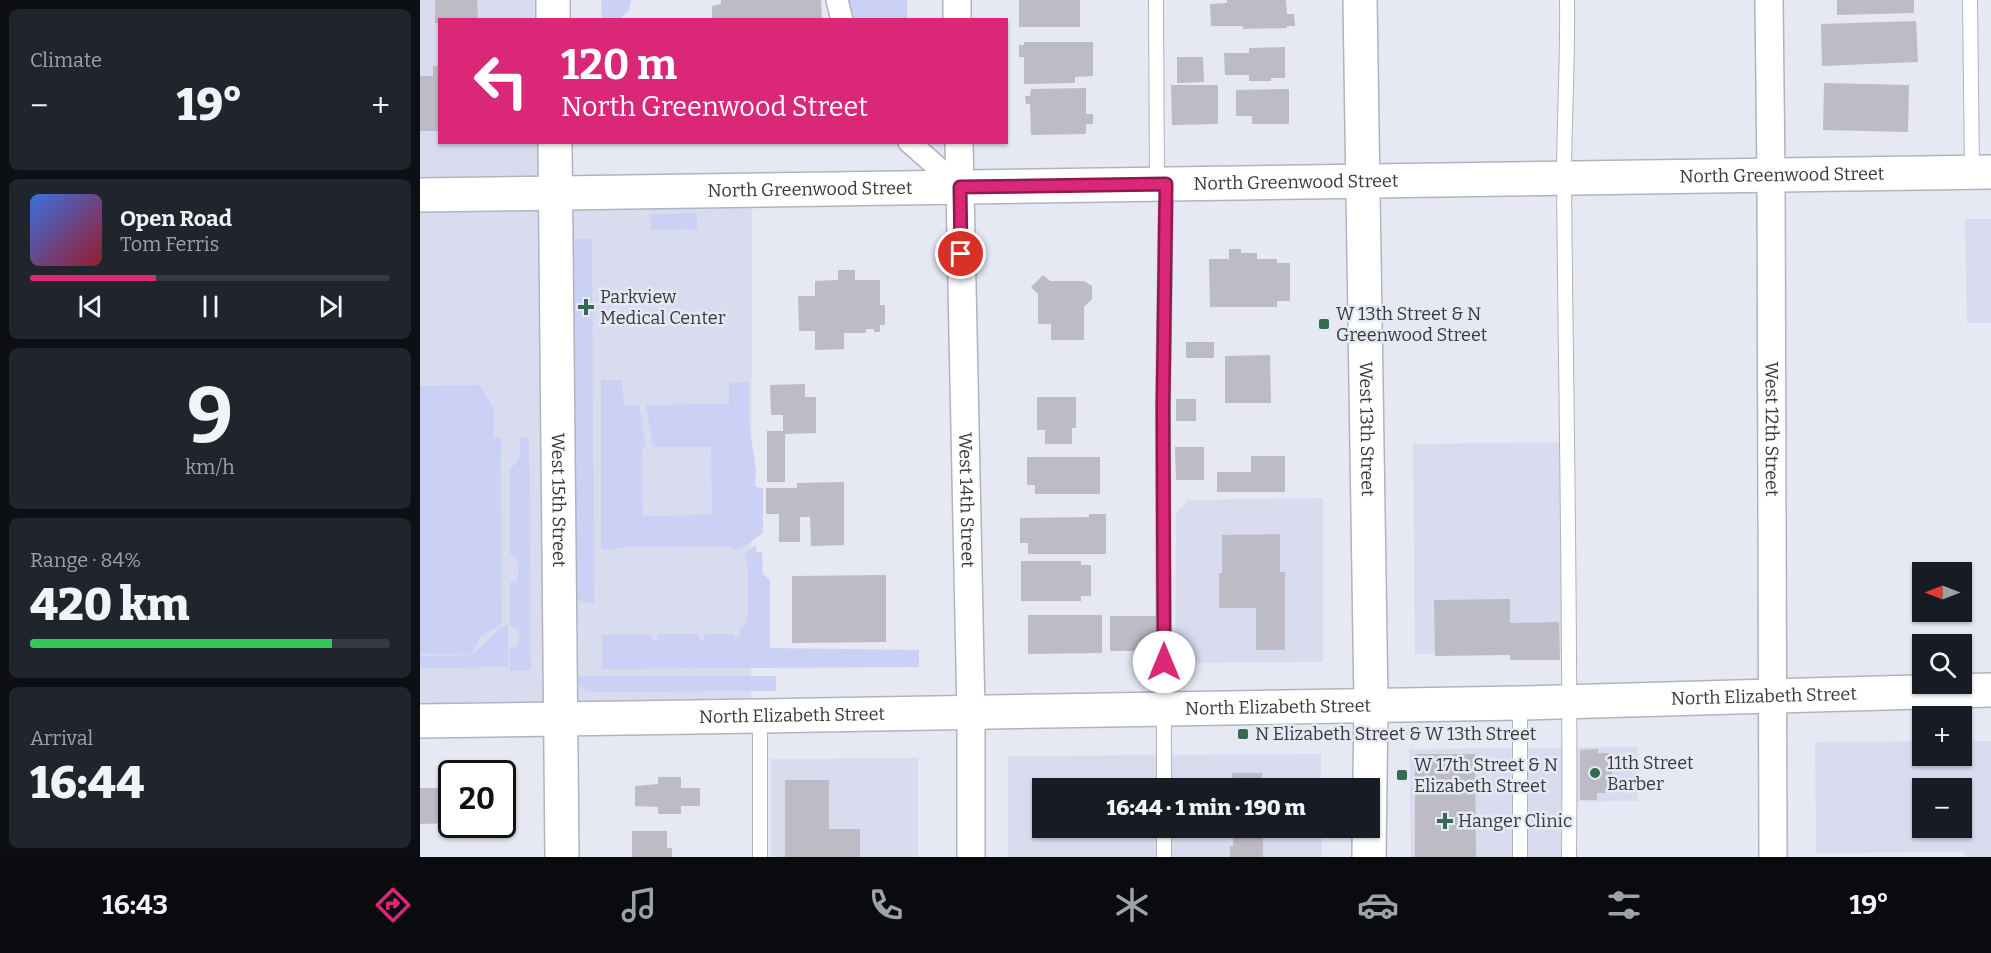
<!DOCTYPE html>
<html lang="en">
<head>
<meta charset="utf-8">
<style>
	:root { --surface:#171b24; --page:#20242c; --text:#f1f3f6; --muted:#9ea1a6; --line:#363941; --accent:#db2777 }
	body { margin:0; font-family:Bitter,serif; background:var(--page); color:var(--text); height:100vh; display:flex; flex-direction:column; font-size:22px; white-space:nowrap }
	* { box-sizing:border-box; margin:0 }
	p { font-size:20px; color:var(--muted) }
	.icon { flex:none; width:33px; height:33px; fill:none; stroke:currentColor; stroke-width:2; stroke-linecap:round; stroke-linejoin:round }
	.map { position:relative; flex:1; overflow:hidden }
	.panel { display:flex; flex-direction:column; gap:9px; padding:9px; background:#0d0f14; width:420px }
	.panel>* { flex:none }
	.top-card { position:absolute; left:18px; top:18px; width:570px; height:126px; border-radius:0px; box-shadow:0 2px 4px #0004; background:#db2777; color:#fff; overflow:hidden }
	.needle { width:39px; rotate:270deg }
	.tools { position:absolute; left:1492px; top:562px; display:grid; gap:12px }
	.tools a { display:grid; place-items:center; width:60px; height:60px; border-radius:0px; background:var(--surface); box-shadow:0 2px 4px #0004; font-size:30px }
	.speed { position:absolute; left:18px; top:760px; display:flex; gap:12px; font-size:30px; font-weight:700; text-align:center }
	.speed>* { display:grid; place-content:center; width:78px; height:78px; border-radius:50%; background:var(--surface); box-shadow:0 2px 4px #0004; line-height:1 }
	.speed .limit { border:3px solid #111; border-radius:9px; background:#fff; color:#111 }
	.pin { position:absolute; display:grid; place-items:center; width:51px; height:51px; color:#fff; margin:-26px; border:3px solid #fff; border-radius:50%; box-shadow:0 2px 6px #0007 }
	.me { position:absolute; width:66px; margin:-33px; rotate:0deg; stroke-linejoin:round; filter:drop-shadow(0 0 4px #0008) }
	.turn { display:flex; align-items:center; gap:21px; height:126px; padding:0 24px; font-size:27px }
	.turn .icon { width:78px; height:78px; stroke-width:2.5 }
	.turn b { display:block; font-size:42px; line-height:51px }
	.big { font-size:45px; font-weight:800; line-height:1.1 }
	.panel .card { flex:1; display:flex; flex-direction:column; justify-content:center; gap:9px; min-width:0; padding:0 21px; border-radius:9px; background:var(--page) }
	.panel .dial { align-items:center; gap:0 }
	.dial b { font-size:78px; line-height:1 }
	.song { display:flex; align-items:center; gap:18px }
	.cover { width:72px; height:72px; border-radius:9px; background:linear-gradient(135deg,hsl(220 70% 55%),hsl(350 70% 35%)) }
	.played { height:6px; border-radius:3px; background:linear-gradient(90deg,var(--accent) 35%,var(--line) 35%) }
	.keys { display:flex; justify-content:space-around; direction:ltr }
	.heat { display:flex; justify-content:space-between; align-items:center; font-size:33px; direction:ltr }
	.charge { height:9px; border-radius:4px; background:linear-gradient(90deg,#34c759 84%,var(--line) 0) }
	.trip { position:absolute; left:612px; top:778px; width:348px; height:60px; border-radius:0px; background:var(--surface); box-shadow:0 2px 4px #0004; font-weight:800; line-height:60px; text-align:center }
	.tabs { display:flex; height:96px; justify-content:space-around; align-items:center; background:#090b0e; color:var(--muted) }
	.tabs .icon { width:42px; height:42px }
	.tabs .active { color:var(--accent) }
	.tabs b { font-size:27px; color:var(--text) }
	main { display:flex; flex:1; min-height:0 }
	.map>svg:first-child { display:block }
	.built { fill:#d9dcef; fill-rule:evenodd }
	.green { fill:#cad1f4 }
	.building { fill:#bcbbc6 }
	.lines { fill:none; stroke-linecap:round; stroke-linejoin:round }
	.service-casing { stroke:#b1b3be; stroke-width:16 }
	.pedestrian-casing { stroke:#b1b3be; stroke-width:24 }
	.minor-casing { stroke:#b1b3be; stroke-width:30 }
	.tertiary-casing { stroke:#b1b3be; stroke-width:36 }
	.secondary-casing { stroke:#b1b3be; stroke-width:36 }
	.service { stroke:#fff; stroke-width:14 }
	.pedestrian { stroke:#fff; stroke-width:21 }
	.minor { stroke:#fff; stroke-width:27 }
	.tertiary { stroke:#fff; stroke-width:33 }
	.secondary { stroke:#fff; stroke-width:33 }
	.route-casing { stroke:#8e194d; stroke-width:15 }
	.route { stroke:#db2777; stroke-width:10 }
	.poi-dot { fill:#326a52; stroke:#e6e9f4; stroke-width:2 }
	.labels { text-anchor:middle; stroke-width:5; stroke-linejoin:round; paint-order:stroke }
	.street-label { font-size:18px; fill:#393a3e; stroke:#e6e9f4 }
	.poi-label { font-size:18px; fill:#393a3e; stroke:#e6e9f4; text-anchor:start }
</style>
</head>
<body>
<main>
<section class="panel">
<div class="card"><p>Climate</p>
<div class="heat"><a>−</a><b class="big">19°</b><a>+</a></div>
</div>
<div class="card">
<div class="song"><i class="cover"></i><div><b>Open Road</b><p>Tom Ferris</p></div></div>
<div class="played"></div>
<div class="keys"><svg class="icon" aria-label="previous" viewBox="0 0 24 24"><path d="M18 5L8 12l10 7zM5 5v14"/></svg><svg class="icon" aria-label="pause" viewBox="0 0 24 24"><path d="M8 5v14M16 5v14"/></svg><svg class="icon" aria-label="next" viewBox="0 0 24 24"><path d="M6 5l10 7-10 7zM19 5v14"/></svg></div>
</div>
<div class="card dial"><b>9</b><p>km/h</p></div>
<div class="card"><p>Range · 84%</p><b class="big">420 km</b><div class="charge"></div></div>
<div class="card"><p>Arrival</p><b class="big">16:44</b></div>
</section>
<div class="map">
<svg width="1571" height="857" viewBox="0 0 1571 857">
	<rect width="100%" height="100%" fill="#e6e9f4"/>
	<path class="built" d="M0 0H132V19L20 20V142L135 143 136 193 332 190 331 716 0 721Z
		M1545 219H1571V323H1547Z
		M1141 442 1143 653 995 654 993 444Z
		M903 498V662L755 663 756 514 768 500Z
		M1503 741V756H1542V741H1571V857H1545L1544 852 1396 853 1395 742ZM1503 789H1542V828H1503Z
		M1217 747 1218 801 1141 802V857H991L989 749Z
		M901 754V789H622V828H902V857H588V756Z
		M498 758V857H351V759Z"/>
	<path class="green" d="M181 0H211L209 11 199 19H182Z
		M427 0H487V19H432Z
		M277 213V229L231 230 230 214Z
		M154 239H172L174 605 155 599Z
		M181 380H202L204 405H219L226 447H222L223 516 292 515 291 447H233L226 405 309 404V386L310 383 329 382V422L336 471 335 484 336 487 343 488V533L318 551 307 546 209 547 181 550Z
		M60 385 74 409V438H81L82 624 60 637 52 654H0V386Z
		M101 438H109L111 670 90 671 89 649 98 646 100 634 97 629 90 626V582L96 581C101 572 100 558 90 554V470L99 458Z
		M336 545V552H342L343 574 350 580V648L499 650V667L182 669V635H232V641L237 640V634H278L279 640H284L285 634H313L316 638 320 636 319 631 326 622 328 614V567L324 555Z
		M82 626H88V667L0 668V656L52 655Z
		M161 676H356V691L171 692C162 691 159 686 156 678Z"/>
	<path class="building" d="M15 0H57L58 20H20V23H15Z
		M301 0H401L402 20H292V6L301 4Z
		M599 0H660V27H599Z
		M807 0H866L867 14H874L875 26H867V28L823 29V26H791L790 4 807 3Z
		M1417 0H1494V13L1417 15Z
		M1496 21 1498 62 1402 66 1401 24Z
		M604 42H673V76L655 77V83L604 84V57H599V45H604Z
		M865 47V78H851V81H829V75H805L804 53H829V48Z
		M757 57H783L784 82 757 83Z
		M13 66H20V131H0V76H13Z
		M1404 83 1489 85 1488 132 1403 130Z
		M751 85H798V124L752 125Z
		M666 88V114H673V124H666V134L611 135 610 104H606L605 96H610L611 89Z
		M869 89V124H832V116H816V90Z
		M809 249H821V253H837V259H857V263H870V301H857V307H790L789 259H809Z
		M418 270H435V280H460V305H465V325H460V332H454V329H446V333H424V349L395 350V331H379L378 296H395V281L418 280Z
		M623 275 630 281H664L672 286V299L664 307V340H631V324H618V294L611 287Z
		M766 342H794V358H766Z
		M850 355 851 403H805V356Z
		M385 384V397H396V433L365 434V482H347V431H363V415H351L350 385Z
		M617 397H656V428H652V444H625V430H617Z
		M756 399H776V421H756Z
		M755 447H784V480H756Z
		M831 456H865V492H797V472H831Z
		M607 457H680V494H615V485H607Z
		M424 482V545L391 546 390 517H380V542H359V514H346V488H377V483Z
		M669 514H686V554H608V543H600V518L669 517Z
		M860 534V572H865V650H836V608H799V573H802V535Z
		M601 561H661V565H671V596H661V601H601Z
		M466 575V642L372 643V576Z
		M1090 599V623L1139 622 1140 660H1090V655L1015 656 1014 600Z
		M608 615H682V653L608 654Z
		M690 616H738V651H690Z
		M1178 749V753H1189V761H1192V787H1186V793H1177V800H1160V750Z
		M995 754H1055L1056 857H995Z
		M812 773H842V789H813Z
		M238 777H261V788H280V806H261V814H238V807L215 806V786L238 784Z
		M365 780H409V829H440V857H365Z
		M613 780H667V789H622V824H613Z
		M0 788H32V823L0 824Z
		M813 828H843V857H810V846H813Z
		M212 831H247V848H252V857H212Z"/>
	<g class="lines">
		<defs>
			<path id="service" d="M736 0 737 184
				M1147 0C1148 61 1144 121 1144 181 1146 407 1151 632 1149 857
				M1550 0 1552 172
				M340 716V857
				M744 789 743 407 746 184
				M744 828V857
				M1100 857V703"/>
			<path id="pedestrian" d="M417 0 422 20
				M489 142 540 187"/>
			<g id="minor">
				<path d="M537 0V20"/>
				<path id="s1" d="M1349 0 1351 175 1353 857"/>
				<path id="s2" d="M539 142 551 713V857"/>
			</g>
			<g id="tertiary">
				<path d="M133 0V20"/>
				<path id="s3" d="M135 142 142 857"/>
				<path d="M949 857 951 704"/>
			</g>
			<g id="secondary">
				<path id="s4" d="M940 0 951 704"/>
				<path id="s5" d="M0 195 1571 172"/>
				<path id="s6" d="M0 721 340 716 1100 703 1571 690"/>
			</g>
		</defs>
		<use href="#service" class="service-casing"/>
		<use href="#pedestrian" class="pedestrian-casing"/>
		<use href="#minor" class="minor-casing"/>
		<use href="#tertiary" class="tertiary-casing"/>
		<use href="#secondary" class="secondary-casing"/>
		<use href="#service" class="service"/>
		<use href="#pedestrian" class="pedestrian"/>
		<use href="#minor" class="minor"/>
		<use href="#tertiary" class="tertiary"/>
		<use href="#secondary" class="secondary"/>
	</g>
	<g class="lines">
		<defs>
			<path id="route" d="M541 254 540 187 746 184 743 407 744 662"/>
		</defs>
		<use href="#route" class="route-casing"/>
		<use href="#route" class="route"/>
	</g>
	<g class="poi-dot">
		<path d="M163 298h6v6h6v6h-6v6h-6v-6h-6v-6h6z"/>
		<rect x="898" y="318" width="12" height="12" rx="3"/>
		<rect x="817" y="728" width="12" height="12" rx="3"/>
		<circle cx="1175" cy="773" r="6"/>
		<rect x="976" y="769" width="12" height="12" rx="3"/>
		<path d="M1022 812h6v6h6v6h-6v6h-6v-6h-6v-6h6z"/>
	</g>
	<g class="labels">
		<g class="street-label">
			<text dy="6" stroke="none"><textPath href="#s5" startOffset="1362">North Greenwood Street</textPath></text>
			<text dy="6" stroke="none"><textPath href="#s5" startOffset="876">North Greenwood Street</textPath></text>
			<text dy="6" stroke="none"><textPath href="#s5" startOffset="390">North Greenwood Street</textPath></text>
			<text dy="6" stroke="none"><textPath href="#s4" startOffset="429">West 13th Street</textPath></text>
			<text dy="6" stroke="none"><textPath href="#s1" startOffset="429">West 12th Street</textPath></text>
			<text dy="6" stroke="none"><textPath href="#s3" startOffset="358">West 15th Street</textPath></text>
			<text dy="6" stroke="none"><textPath href="#s2" startOffset="358">West 14th Street</textPath></text>
			<text dy="6" stroke="none"><textPath href="#s6" startOffset="1344">North Elizabeth Street</textPath></text>
			<text dy="6" stroke="none"><textPath href="#s6" startOffset="858">North Elizabeth Street</textPath></text>
			<text dy="6" stroke="none"><textPath href="#s6" startOffset="372">North Elizabeth Street</textPath></text>
		</g>
		<g class="poi-label">
			<text x="180" y="303">Parkview<tspan x="180" dy="21">Medical Center</tspan></text>
			<text x="916" y="320">W 13th Street &amp; N<tspan x="916" dy="21">Greenwood Street</tspan></text>
			<text x="835" y="740">N Elizabeth Street &amp; W 13th Street</text>
			<text x="1187" y="769">11th Street<tspan x="1187" dy="21">Barber</tspan></text>
			<text x="994" y="771">W 17th Street &amp; N<tspan x="994" dy="21">Elizabeth Street</tspan></text>
			<text x="1038" y="827">Hanger Clinic</text>
		</g>
	</g>
</svg>
<div class="tools">
<a><svg class="needle" viewBox="-14 -14 28 28"><path d="M0-13l5 13h-10z" fill="#e53935"/><path d="M0 13l5-13h-10z" fill="#9ea1a6"/></svg></a>
<a><svg class="icon" aria-label="search" viewBox="0 0 24 24"><circle cx="10" cy="10" r="6"/><path d="M15 15l6 6"/></svg></a>
<a>+</a>
<a>−</a>
</div>
<div class="speed"><div class="limit">20</div></div>
<div class="pin" style="left:541px;top:254px;background:#d93025"><svg class="icon" aria-label="arrive" viewBox="0 0 24 24"><path d="M6 21V4h12l-3 4 3 4H6"/></svg></div>
<svg class="me" style="left:744px;top:662px" viewBox="-20 -20 40 40"><circle r="19" fill="#fff"/><path d="M0-13L10 11 0 6-10 11z" fill="#db2777"/></svg>
<div class="trip">16:44 · 1 min · 190 m</div>
<div class="top-card">
<div class="turn"><svg class="icon" aria-label="left" viewBox="0 0 24 24"><path d="M17 20v-9H6M10 6l-5 5 5 5"/></svg><div><b>120 m</b>North Greenwood Street</div></div>
</div>
</div>
</main>
<nav class="tabs">
<b>16:43</b>
<svg class="icon active" aria-label="directions" viewBox="0 0 24 24"><path d="M12 3l9 9-9 9-9-9zM9 14v-3h6M13 9l2 2-2 2"/></svg>
<svg class="icon" aria-label="music" viewBox="0 0 24 24"><path d="M9 18V5l10-2v13"/><circle cx="6" cy="18" r="3"/><circle cx="16" cy="16" r="3"/></svg>
<svg class="icon" aria-label="phone" viewBox="0 0 24 24"><path d="M5 4h4l2 5-3 2q2 4 5 5l2-3 5 2v4C11 20 4 13 5 4z"/></svg>
<svg class="icon" aria-label="climate" viewBox="0 0 24 24"><path d="M12 3v18M4 7l16 10M4 17L20 7"/></svg>
<svg class="icon" aria-label="car" viewBox="0 0 24 24"><path d="M5 17H2v-5l4-1 3-4h7l3 4 3 1v5h-3M9 17h6M6 11h13"/><circle cx="7" cy="17" r="2"/><circle cx="17" cy="17" r="2"/></svg>
<svg class="icon" aria-label="filters" viewBox="0 0 24 24"><path d="M4 7h16M4 17h16"/><circle cx="9" cy="7" r="2"/><circle cx="15" cy="17" r="2"/></svg>
<b>19°</b>
</nav>
</body>
</html>
